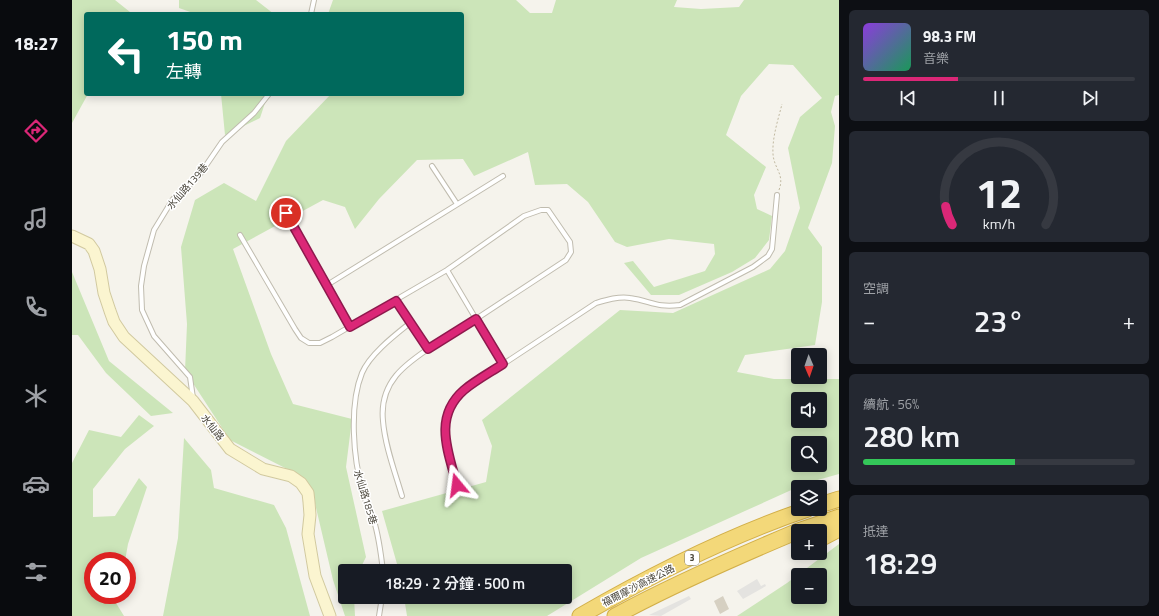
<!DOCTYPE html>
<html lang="zh-TW">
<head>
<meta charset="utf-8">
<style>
	:root { --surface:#171b24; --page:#242831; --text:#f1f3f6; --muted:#9ea1a6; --line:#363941; --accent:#db2777 }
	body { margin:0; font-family:"Titillium Web","Noto Sans TC",sans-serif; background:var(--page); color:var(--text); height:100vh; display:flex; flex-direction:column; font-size:15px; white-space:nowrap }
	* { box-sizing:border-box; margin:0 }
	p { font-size:13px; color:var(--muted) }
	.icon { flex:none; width:22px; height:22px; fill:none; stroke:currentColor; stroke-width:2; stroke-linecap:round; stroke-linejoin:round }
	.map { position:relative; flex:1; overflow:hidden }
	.sheet { display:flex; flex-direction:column; gap:10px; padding:10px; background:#0d0f14; width:320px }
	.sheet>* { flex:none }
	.hud { position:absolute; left:12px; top:12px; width:380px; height:84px; border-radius:4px; box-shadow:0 2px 10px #0003; background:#00695c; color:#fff; overflow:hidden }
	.needle { width:26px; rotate:178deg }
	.fabs { position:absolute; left:719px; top:348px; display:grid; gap:8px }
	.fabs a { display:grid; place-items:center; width:36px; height:36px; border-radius:4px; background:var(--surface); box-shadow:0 2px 10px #0003; font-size:20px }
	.speed { position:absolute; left:12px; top:552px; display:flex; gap:8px; font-size:20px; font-weight:700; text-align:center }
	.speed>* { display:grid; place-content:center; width:52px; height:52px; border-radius:50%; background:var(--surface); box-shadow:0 2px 10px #0003; line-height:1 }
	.speed .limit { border:6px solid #d22; background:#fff; color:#111 }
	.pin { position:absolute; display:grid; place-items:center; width:34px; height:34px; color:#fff; margin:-17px; border:2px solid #fff; border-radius:50%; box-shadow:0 1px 4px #0007 }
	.me { position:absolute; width:44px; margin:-22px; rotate:344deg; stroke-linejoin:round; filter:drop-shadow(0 0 3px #0008) }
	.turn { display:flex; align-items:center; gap:14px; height:84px; padding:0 16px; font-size:18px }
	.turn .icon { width:52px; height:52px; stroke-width:2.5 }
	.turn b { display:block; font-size:28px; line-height:34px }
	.big { font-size:30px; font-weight:600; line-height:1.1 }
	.sheet .widget { flex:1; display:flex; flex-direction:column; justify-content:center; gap:6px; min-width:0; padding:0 14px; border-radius:6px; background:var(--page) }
	.sheet .dial { align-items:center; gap:0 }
	.dial svg { height:104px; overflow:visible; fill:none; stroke:var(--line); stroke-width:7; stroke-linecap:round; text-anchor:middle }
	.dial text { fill:var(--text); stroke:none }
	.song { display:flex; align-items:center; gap:12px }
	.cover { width:48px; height:48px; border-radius:6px; background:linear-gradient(135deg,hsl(270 70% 55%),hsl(150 70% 35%)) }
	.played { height:4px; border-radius:2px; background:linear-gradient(90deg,var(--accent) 35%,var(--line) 35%) }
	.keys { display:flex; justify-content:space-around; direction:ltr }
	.heat { display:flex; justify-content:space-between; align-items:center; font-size:22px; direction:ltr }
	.charge { height:6px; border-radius:3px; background:linear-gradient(90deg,#34c759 56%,var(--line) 0) }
	.trip { position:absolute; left:266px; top:564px; width:234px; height:40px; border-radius:4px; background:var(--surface); box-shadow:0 2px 10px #0003; font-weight:600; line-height:40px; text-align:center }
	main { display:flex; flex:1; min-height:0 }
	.tabs { display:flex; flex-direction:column; width:72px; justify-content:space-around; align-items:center; background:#090b0e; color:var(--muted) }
	.tabs .icon { width:28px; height:28px }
	.tabs .selected { color:var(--accent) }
	.tabs b { font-size:18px; color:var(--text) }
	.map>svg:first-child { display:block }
	.green { fill:#cce5b9; fill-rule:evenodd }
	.parking { fill:#e4e3e0 }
	.building { fill:#d6d0c2 }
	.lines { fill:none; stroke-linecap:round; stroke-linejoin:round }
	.lane-casing { stroke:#c0bcaf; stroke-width:6 }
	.secondary-casing { stroke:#d1c99f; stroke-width:13 }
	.highway-casing { stroke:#d2af49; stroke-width:17 }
	.path { stroke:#c1b9a1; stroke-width:1; stroke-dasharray:2 2; stroke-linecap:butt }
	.lane { stroke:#fff; stroke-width:4 }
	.secondary { stroke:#fbf5d0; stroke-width:11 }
	.highway { stroke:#f3d879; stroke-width:15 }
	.route-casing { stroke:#8e194d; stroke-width:10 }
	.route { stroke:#db2777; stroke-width:7 }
	.labels { text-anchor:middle; stroke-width:3; stroke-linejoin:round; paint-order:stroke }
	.shield { fill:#fff; stroke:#807d75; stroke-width:1 }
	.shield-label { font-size:9px; font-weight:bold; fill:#49453a }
	.street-label { font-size:10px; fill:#49453a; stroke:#fff }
</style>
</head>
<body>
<main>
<nav class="tabs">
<b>18:27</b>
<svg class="icon selected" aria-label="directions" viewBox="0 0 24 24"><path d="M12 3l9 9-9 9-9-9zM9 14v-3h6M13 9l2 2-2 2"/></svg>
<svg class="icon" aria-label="music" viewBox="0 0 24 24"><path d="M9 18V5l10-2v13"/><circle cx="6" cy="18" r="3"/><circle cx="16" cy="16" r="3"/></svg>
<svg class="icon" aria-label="phone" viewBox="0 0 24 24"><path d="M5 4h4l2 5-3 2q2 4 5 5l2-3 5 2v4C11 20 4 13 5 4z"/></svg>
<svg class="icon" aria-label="climate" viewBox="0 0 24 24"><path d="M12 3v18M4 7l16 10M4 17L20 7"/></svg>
<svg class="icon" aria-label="car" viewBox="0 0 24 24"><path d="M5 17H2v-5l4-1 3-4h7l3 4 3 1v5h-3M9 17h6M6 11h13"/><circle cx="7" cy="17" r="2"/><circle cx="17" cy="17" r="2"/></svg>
<svg class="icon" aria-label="filters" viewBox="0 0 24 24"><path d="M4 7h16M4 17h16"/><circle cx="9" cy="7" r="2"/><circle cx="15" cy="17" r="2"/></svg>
</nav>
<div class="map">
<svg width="767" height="616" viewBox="0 0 767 616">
	<rect width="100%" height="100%" fill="#f5f3ec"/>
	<path class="green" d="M0 0H43L58 12 57 14H14V94H16L0 123Z
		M107 0H184L202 14H124L107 8Z
		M261 0H444L458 13H480L484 0H605L602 7 629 9 667 7 672 0H767V95L763 96 759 112 763 126 760 163 736 228 750 247V302L743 345 673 355 665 372 702 379H767V474L742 481 726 487 569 558 475 616H335L332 597H493V571H327L310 511 414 482 420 446 410 420 548 310 601 313 698 269 713 251 728 208 716 148 728 117 750 98 721 65 697 64 669 96 654 135 694 167 682 195 685 209 700 216 697 240 683 258 660 272 607 295H579L552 263 561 261 582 287 633 271 643 254 642 244 597 239 555 247 543 242 516 202 495 184 463 185 456 152 402 176 391 159 345 160 307 199 283 229 273 207 251 200 161 249 199 354 221 404 280 419 274 467 294 557 287 571H273V597H282L283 616H273L261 580 241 495 219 471 158 440 113 371 115 324 109 247 123 200 152 183 184 201 214 141 259 94H390V14H256ZM726 399H748V421H726ZM726 443H748V465H726Z
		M149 94H196L188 118 153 135Z
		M0 272 37 361 101 413 79 416 34 373 6 335H0Z
		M67 415 82 426 53 449 21 489V517L43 516 67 478 75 487 56 544 53 561H21V595H46L44 603 52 616H0V463L17 430 49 437Z
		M112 438 139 470 142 488 202 505 214 528 238 616H91L106 538Z
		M767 544V616H665L715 583ZM726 575H748V597H726Z"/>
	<path class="parking" d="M685 579 689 586 693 584 694 586 671 599 665 591Z
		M617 596 619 599 589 616 577 615Z"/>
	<path class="building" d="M651 596 657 609 648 614 642 601Z"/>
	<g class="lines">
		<defs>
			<path id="lane" d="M239 14 242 0
				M360 166 385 204
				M214 213 278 327
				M168 235 223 329 229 338 237 343H248L260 337 375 270 452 216 469 210H476L498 242 499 252 494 260 404 319 431 364
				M255 285 431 176
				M324 301 356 349
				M121 398 118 377 82 336 70 310 69 286 72 266 82 230 101 199 112 191 126 177 150 142 182 113 197 94
				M385 485C377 458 366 430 380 404 383 399 388 394 392 390L524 303C534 300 547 296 558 298 579 301 584 308 608 305L681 267 696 256 700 249 705 195
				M330 496C323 472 313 446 311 421 307 382 333 364 362 345 376 337 390 328 404 319L375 270
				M311 571C309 554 307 537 302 521 298 511 293 502 291 492 281 459 277 405 290 373 298 354 323 335 338 323
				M307 616 310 597"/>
			<path id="secondary" d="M0 236 17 244 22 251 28 269 32 293 38 311 42 322 52 337 121 401 158 449 191 469 219 476 229 483 236 493 237 502 238 515 236 534 243 576 258 616"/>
			<path id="highway" d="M748 505 767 499
				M726 531 767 517
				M748 539 767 529
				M508 616C579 575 658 535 736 509
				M543 616C602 584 664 557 726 531"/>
		</defs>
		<use href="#lane" class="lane-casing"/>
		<use href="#secondary" class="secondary-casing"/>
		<use href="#highway" class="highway-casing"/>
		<path class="path" d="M707 190C713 174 702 169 701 154 700 138 706 120 710 104"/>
		<use href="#lane" class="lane"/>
		<use href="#secondary" class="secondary"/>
		<use href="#highway" class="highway"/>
	</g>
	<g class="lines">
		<defs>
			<path id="route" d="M214 213 278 327 324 301 356 349 404 319 431 364C419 372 404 380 392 390 361 417 376 451 385 485"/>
		</defs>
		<use href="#route" class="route-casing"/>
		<use href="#route" class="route"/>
	</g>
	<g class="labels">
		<rect class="shield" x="613" y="551" width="14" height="14" rx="3"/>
		<g class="shield-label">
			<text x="620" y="561">3</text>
		</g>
		<g class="street-label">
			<text transform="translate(115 186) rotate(-49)" y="4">水仙路139巷</text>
			<text transform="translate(141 427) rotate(52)" y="4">水仙路</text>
			<text transform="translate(294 497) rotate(73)" y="4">水仙路185巷</text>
			<text transform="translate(566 585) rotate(-27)" y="4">福爾摩沙高速公路</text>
		</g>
	</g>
</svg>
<div class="fabs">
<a><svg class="needle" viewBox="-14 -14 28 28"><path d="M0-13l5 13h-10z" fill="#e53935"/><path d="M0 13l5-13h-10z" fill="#9ea1a6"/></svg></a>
<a><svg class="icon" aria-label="sound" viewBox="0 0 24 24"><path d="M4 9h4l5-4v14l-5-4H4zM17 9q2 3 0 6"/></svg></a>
<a><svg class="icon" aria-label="search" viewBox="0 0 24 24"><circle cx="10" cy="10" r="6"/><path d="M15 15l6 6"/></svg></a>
<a><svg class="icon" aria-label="layers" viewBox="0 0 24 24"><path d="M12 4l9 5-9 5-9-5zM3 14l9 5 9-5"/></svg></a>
<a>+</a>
<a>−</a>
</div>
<div class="speed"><div class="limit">20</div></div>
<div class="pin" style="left:214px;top:213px;background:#d93025"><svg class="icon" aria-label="arrive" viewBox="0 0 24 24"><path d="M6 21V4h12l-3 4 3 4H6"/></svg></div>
<svg class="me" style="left:385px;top:485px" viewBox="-20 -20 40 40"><path d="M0-17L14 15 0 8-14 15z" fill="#db2777" stroke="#fff" stroke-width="4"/></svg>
<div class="trip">18:29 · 2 分鐘 · 500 m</div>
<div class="hud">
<div class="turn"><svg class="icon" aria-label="left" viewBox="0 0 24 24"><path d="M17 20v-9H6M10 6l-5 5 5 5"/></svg><div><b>150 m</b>左轉</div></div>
</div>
</div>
<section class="sheet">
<div class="widget">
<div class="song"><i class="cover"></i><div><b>98.3 FM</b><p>音樂</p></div></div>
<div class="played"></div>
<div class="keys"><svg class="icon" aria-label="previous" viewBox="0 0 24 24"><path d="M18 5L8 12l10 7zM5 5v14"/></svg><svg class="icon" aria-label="pause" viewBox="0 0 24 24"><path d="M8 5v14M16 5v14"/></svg><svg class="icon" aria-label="next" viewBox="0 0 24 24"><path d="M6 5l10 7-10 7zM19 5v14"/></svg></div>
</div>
<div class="widget dial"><svg viewBox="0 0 100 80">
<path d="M14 69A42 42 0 1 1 86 69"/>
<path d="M14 69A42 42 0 0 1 9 55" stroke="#db2777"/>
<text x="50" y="56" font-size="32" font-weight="700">12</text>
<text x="50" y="72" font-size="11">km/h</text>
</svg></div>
<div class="widget"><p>空調</p>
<div class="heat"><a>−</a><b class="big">23°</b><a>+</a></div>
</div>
<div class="widget"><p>續航 · 56%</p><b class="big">280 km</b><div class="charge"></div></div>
<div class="widget"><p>抵達</p><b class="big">18:29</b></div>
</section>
</main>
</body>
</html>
